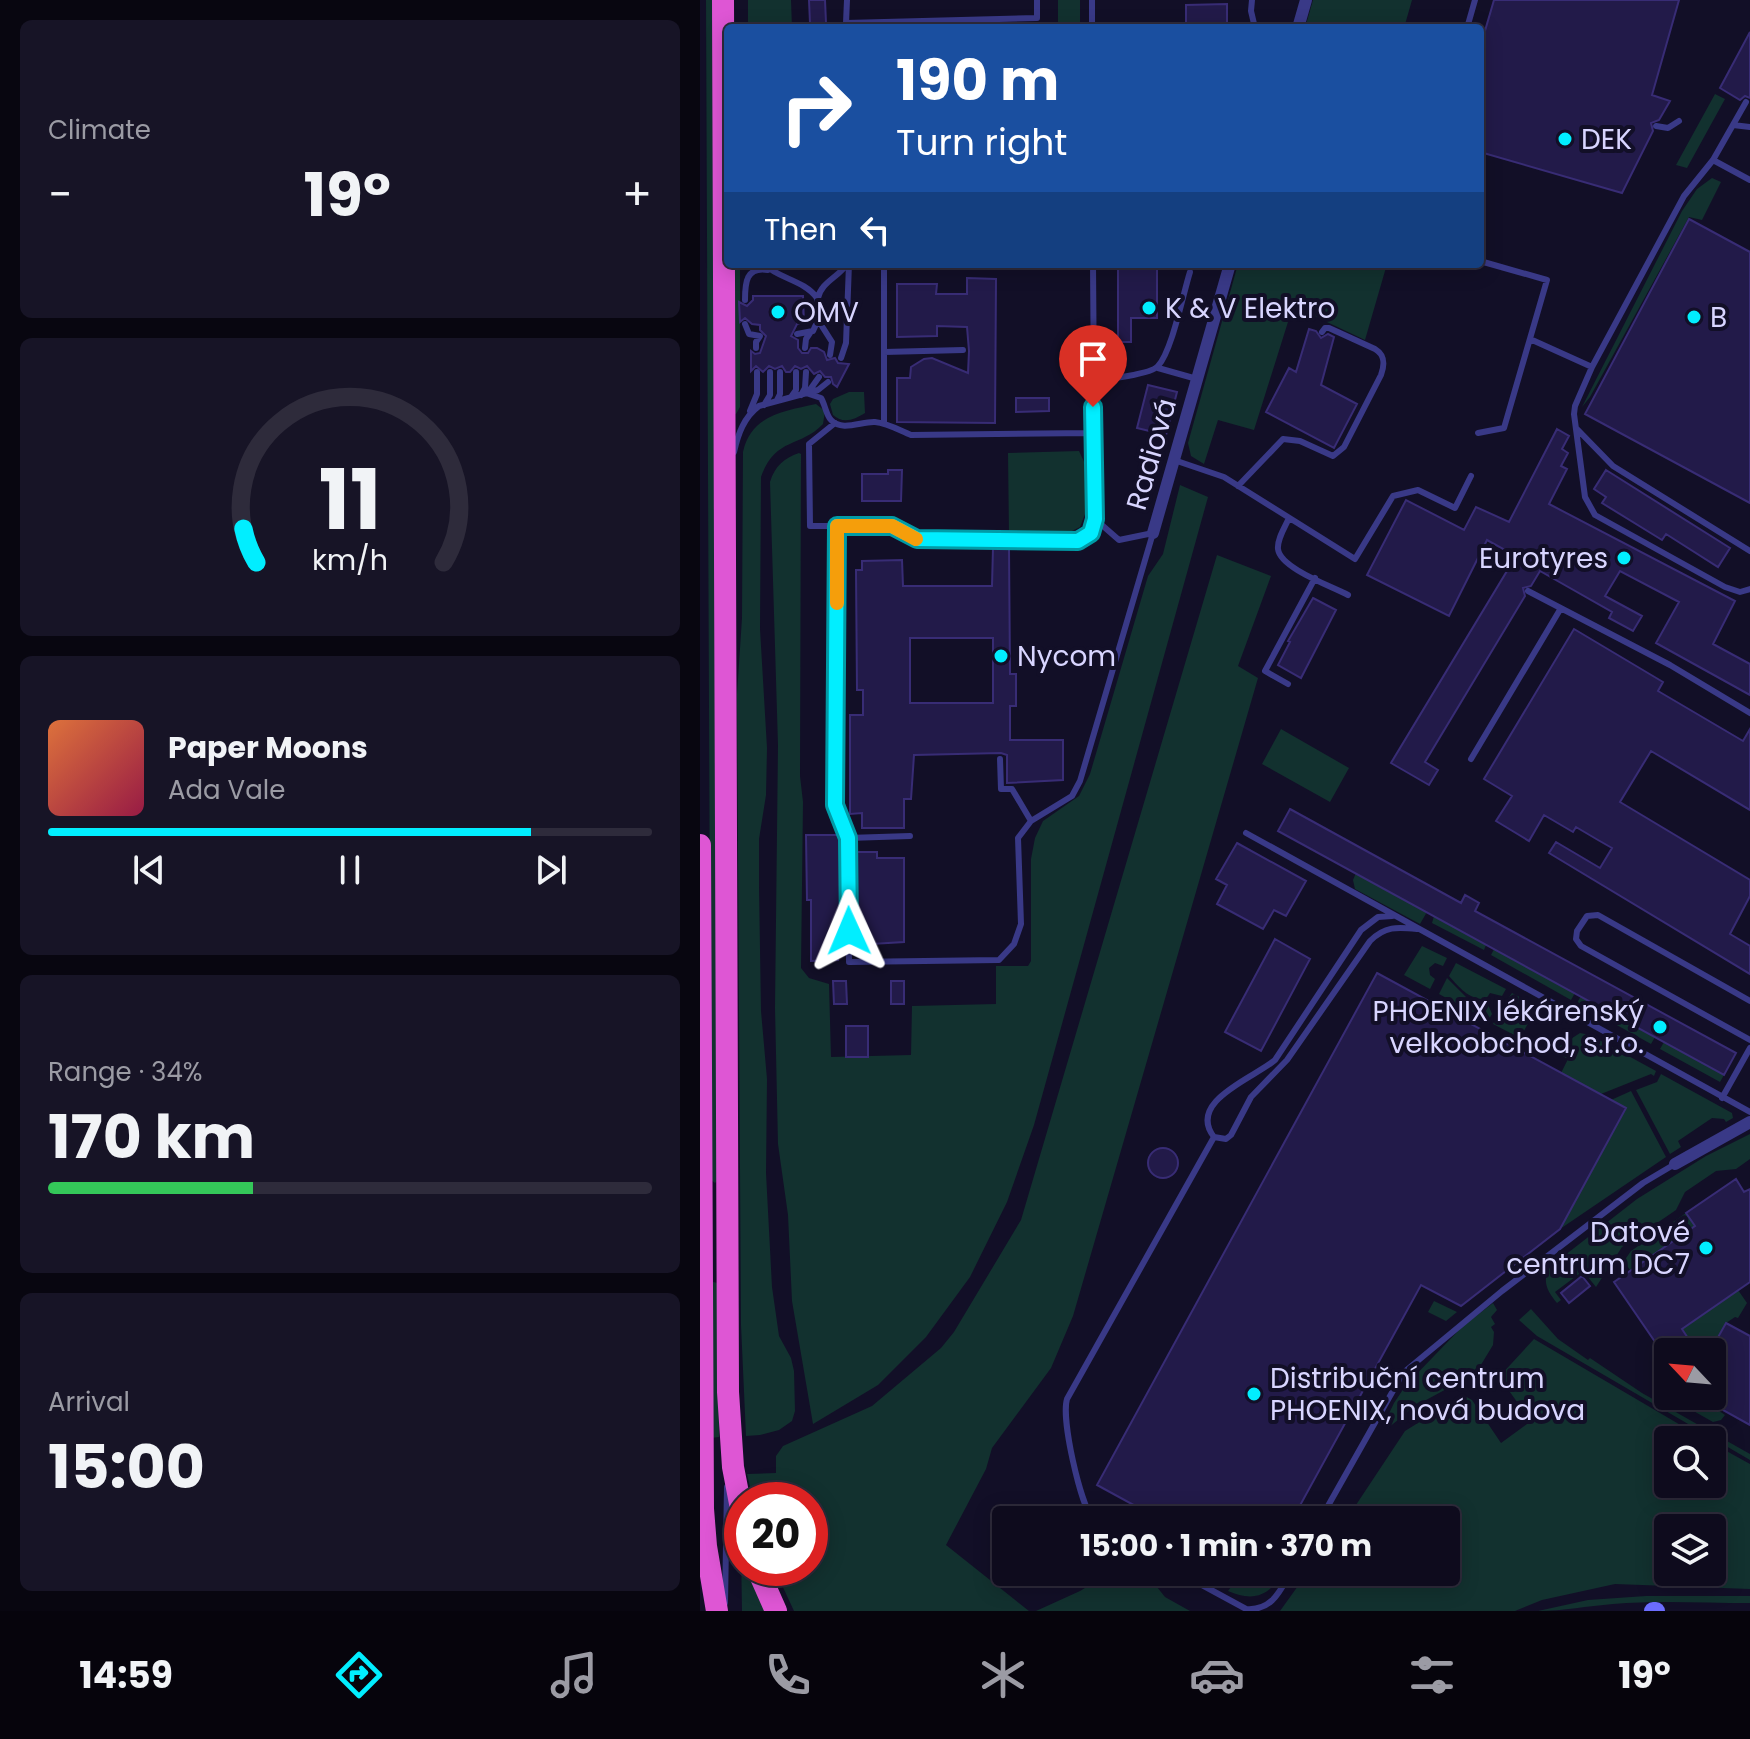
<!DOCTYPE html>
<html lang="en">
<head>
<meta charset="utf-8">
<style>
	:root { --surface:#0e0b1d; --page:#171426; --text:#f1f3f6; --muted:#9b9ba4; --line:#2e2b3b; --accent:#01eeff }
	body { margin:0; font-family:Poppins,sans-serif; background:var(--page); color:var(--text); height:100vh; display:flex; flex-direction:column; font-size:30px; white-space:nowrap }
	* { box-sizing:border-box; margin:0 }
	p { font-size:26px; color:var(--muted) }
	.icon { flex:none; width:44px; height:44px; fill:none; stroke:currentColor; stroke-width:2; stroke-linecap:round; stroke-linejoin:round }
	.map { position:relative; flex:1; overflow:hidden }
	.drawer { display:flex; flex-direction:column; gap:20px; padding:20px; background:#080610; width:700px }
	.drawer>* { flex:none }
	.guide { position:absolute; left:24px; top:24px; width:760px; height:244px; border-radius:8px; box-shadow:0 4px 20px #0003,0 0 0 2px var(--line); background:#1a4fa0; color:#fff; overflow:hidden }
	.needle { width:52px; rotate:296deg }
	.fabs { position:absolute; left:954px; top:1338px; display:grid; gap:16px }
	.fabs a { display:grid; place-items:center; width:72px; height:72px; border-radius:8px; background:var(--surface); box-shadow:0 4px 20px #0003,0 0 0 2px var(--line); font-size:40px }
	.speed { position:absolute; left:24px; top:1482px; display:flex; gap:16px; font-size:40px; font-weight:700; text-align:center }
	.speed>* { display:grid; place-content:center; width:104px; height:104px; border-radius:50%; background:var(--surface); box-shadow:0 4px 20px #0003,0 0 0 2px var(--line); line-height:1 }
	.speed .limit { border:12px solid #d22; background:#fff; color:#111 }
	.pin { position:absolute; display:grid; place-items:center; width:68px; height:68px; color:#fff; margin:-82px -34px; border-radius:50% 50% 50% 0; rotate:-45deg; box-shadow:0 0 8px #0007 }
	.pin .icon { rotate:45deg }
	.me { position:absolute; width:88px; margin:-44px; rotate:359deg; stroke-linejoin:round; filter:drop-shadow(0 0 6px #0008) }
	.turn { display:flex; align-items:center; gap:28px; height:168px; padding:0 40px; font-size:36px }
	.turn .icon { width:104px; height:104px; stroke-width:2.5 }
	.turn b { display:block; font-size:56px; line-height:68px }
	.then { display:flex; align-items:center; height:76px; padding:0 40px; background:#0003; gap:16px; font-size:30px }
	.big { font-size:60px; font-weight:700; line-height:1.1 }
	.drawer .tile { flex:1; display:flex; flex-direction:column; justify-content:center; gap:12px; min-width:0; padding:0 28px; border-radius:12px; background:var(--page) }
	.drawer .dial { align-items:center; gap:0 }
	.dial svg { height:208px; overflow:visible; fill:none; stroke:var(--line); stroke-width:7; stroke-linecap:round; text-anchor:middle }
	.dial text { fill:var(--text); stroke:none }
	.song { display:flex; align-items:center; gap:24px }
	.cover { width:96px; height:96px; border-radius:12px; background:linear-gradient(135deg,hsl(20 70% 55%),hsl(340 70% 35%)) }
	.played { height:8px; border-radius:4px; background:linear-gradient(90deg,var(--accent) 80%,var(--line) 80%) }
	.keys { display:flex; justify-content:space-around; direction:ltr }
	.heat { display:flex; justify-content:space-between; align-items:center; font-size:44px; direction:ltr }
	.charge { height:12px; border-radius:6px; background:linear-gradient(90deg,#34c759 34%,var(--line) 0) }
	.trip { position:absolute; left:292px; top:1506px; width:468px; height:80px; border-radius:8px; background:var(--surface); box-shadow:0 4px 20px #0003,0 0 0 2px var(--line); font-weight:700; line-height:80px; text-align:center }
	.menu { display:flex; height:128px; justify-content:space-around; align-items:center; background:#06040c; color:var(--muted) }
	.menu .icon { width:56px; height:56px }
	.menu .on { color:var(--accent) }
	.menu b { font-size:36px; color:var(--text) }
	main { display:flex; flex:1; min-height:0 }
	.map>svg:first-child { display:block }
	.green { fill:#12312f; fill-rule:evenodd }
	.building { fill:#221a49; stroke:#382c75; stroke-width:2; fill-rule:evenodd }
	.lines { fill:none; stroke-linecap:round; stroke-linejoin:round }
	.service { stroke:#393987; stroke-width:6 }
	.minor { stroke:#393987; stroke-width:12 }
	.secondary { stroke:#6c6dff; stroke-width:18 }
	.trunk { stroke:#de56d4; stroke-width:22 }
	.route-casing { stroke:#019ba6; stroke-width:20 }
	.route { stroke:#01eeff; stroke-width:14 }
	.slow { stroke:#f59e0b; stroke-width:14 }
	.poi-dot { fill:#01eeff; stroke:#120f27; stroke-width:3 }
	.labels { text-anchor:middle; stroke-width:8; stroke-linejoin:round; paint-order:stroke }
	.poi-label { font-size:28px; fill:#d8d5ff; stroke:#120f27; text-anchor:start }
	.street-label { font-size:28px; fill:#d8d5ff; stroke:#120f27 }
</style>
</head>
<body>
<main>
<section class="drawer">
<div class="tile"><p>Climate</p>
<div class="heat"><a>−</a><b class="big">19°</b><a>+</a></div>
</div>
<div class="tile dial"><svg viewBox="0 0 100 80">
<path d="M14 69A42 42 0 1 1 86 69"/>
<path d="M14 69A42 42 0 0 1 9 56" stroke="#01eeff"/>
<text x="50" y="56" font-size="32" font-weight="700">11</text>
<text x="50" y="72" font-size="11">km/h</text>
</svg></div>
<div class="tile">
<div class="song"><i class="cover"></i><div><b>Paper Moons</b><p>Ada Vale</p></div></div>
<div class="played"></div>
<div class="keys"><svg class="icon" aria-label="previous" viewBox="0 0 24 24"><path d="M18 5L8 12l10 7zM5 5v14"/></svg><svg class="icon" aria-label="pause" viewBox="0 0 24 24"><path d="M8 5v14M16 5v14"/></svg><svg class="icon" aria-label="next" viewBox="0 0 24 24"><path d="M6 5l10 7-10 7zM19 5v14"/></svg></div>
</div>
<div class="tile"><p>Range · 34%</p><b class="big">170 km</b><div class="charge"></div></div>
<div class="tile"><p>Arrival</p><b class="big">15:00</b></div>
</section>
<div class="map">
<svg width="1050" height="1611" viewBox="0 0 1050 1611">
	<rect width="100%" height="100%" fill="#120f27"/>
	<path class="green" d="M6 0H14L17 1181 15 1183 11 1180Z
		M48 0H91L92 28H48Z
		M358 0H380V28H358Z
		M613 0H712L704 28H605Z
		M1015 94 1025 99 987 168 976 165Z
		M1012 178 1021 182 1002 220 989 217 890 397 882 407 982 211 997 189Z
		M35 264H40V407L36 414H34Z
		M538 264H687L665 340 593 306 554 430 518 420 504 464 491 456 488 443Z
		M149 392H164L165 413C154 420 143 424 133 415L130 404 133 399Z
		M116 404 125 411 123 424C100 448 75 437 61 477L60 629 67 748 66 795 59 839V887L61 1011 67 1079 66 1173 72 1287 79 1336 91 1358 94 1371 95 1411 92 1421 79 1430 60 1435 46 1436 41 1325 37 694 42 618 43 452C51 415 84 411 116 404Z
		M379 451 387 468V509L380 527 362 536 309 535 308 453Z
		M99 453 101 454 100 776 103 802 101 968 109 978 129 984 131 1057 211 1055 212 1006 296 1004V966H328L331 961V859L335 838 343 821 379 796 390 774 448 576 463 554 480 485 508 497 334 1125 307 1202 270 1277 226 1337 178 1385 113 1424 92 1301 88 1215 78 1144 75 1008 78 745 70 482C75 466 84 458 99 453Z
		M517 555 571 576 538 666 558 678 373 1316 351 1368 292 1448 286 1469 246 1545 329 1611H94L74 1568H110V1500H53L47 1474 76 1473V1456L83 1446 172 1406 241 1348 254 1332 321 1220Z
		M581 729 649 768 630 802 562 764Z
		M656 873 731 905 720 924 655 889 653 880Z
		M734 916 786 945 784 950 732 923Z
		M722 946 747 958 743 966 735 963 729 968 730 975 735 979 730 989 704 975Z
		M794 949 876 991 871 1000 791 955Z
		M756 963 806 989 802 996 790 993 786 999C769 1000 760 988 749 976Z
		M747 978 766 997 787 1002 792 1014 788 1021 739 994Z
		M812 993 833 1004 836 1009 820 1038 793 1024 797 1017 810 1021 817 1017 816 1008 807 1000Z
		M882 994 955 1037 951 1044 877 1003Z
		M880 1033 890 1035 956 1071 954 1076 951 1074 901 1094 861 1073 868 1059 855 1052 857 1048Z
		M964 1042 1024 1075 1020 1082 960 1049Z
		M961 1074 1032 1113 1033 1118 1026 1122 1024 1119 1012 1118 978 1141 981 1147 970 1154 936 1090 957 1082Z
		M931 1091 966 1157 860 1229 911 1100Z
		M1050 1134V1159L1036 1169 1016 1171 985 1192 976 1210 922 1247 896 1287 883 1271 855 1292 861 1300 857 1303C847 1291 841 1280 851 1266L937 1199 1006 1156Z
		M986 1213 995 1226 930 1270 925 1263 919 1268 931 1251Z
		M13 1282 18 1283V1287L19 1437 11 1438Z
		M1038 1290 1047 1303 1038 1318 1035 1317 1026 1323 1010 1352H997L982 1329Z
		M734 1301 757 1312 746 1321 728 1312Z
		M793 1303 797 1310 791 1317 795 1324 791 1327 794 1332 793 1345 776 1373 715 1406 688 1428 683 1426 694 1403 706 1385 762 1327Z
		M831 1309 858 1339 888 1360 890 1358 942 1393 1050 1454V1460L837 1336 819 1320Z
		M834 1339 1006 1440H968V1484H1012V1443L1050 1464V1589L915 1584 842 1600 815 1611H580L608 1572H746V1520H646L705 1431 763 1395 772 1400 801 1443 831 1421 799 1377ZM968 1528H1012V1572H968Z
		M973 1396H998L1025 1415 1021 1420 1013 1422 974 1400Z
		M41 1550 42 1568H47L65 1611H42Z
		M411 1572H445L465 1597 490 1611H336L380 1591Z
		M542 1572 563 1581 580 1576C568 1598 550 1601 528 1591Z
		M946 1596H1050V1603C1004 1603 958 1600 913 1604 887 1606 864 1611 838 1611L888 1600Z"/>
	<path class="building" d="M109 0H125L126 23H110Z
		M794 0H979L952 95 970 101 959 120 951 123 953 131 922 193 780 152V48Z
		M527 4V28H486V5Z
		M1050 32V98L1045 96 1040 100 1020 88Z
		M989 219 1050 252V503L885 414Z
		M418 264H457V318H431V342H418Z
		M267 278 296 279 295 423 197 422V378H210L211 367 224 359 232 358 268 373 269 351 267 327 237 326V336L197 337V284H237L236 294H267Z
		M53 296H103L104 324H97L91 336 98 340V348L102 353H108L111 348H117L124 352 127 360 135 358 138 363 149 364 137 387 133 384 131 377H125L120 371 114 374 107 366 101 369 95 366 90 372H86L82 366 75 369 69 366 63 372 56 366 51 371V351L55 354 60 353 66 336 60 330V325L52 324 45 318 40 322 39 302 47 306 53 300Z
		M609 329 616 331 621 338 628 334 634 337 621 385 657 404 634 448 566 412 589 368 596 372Z
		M448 385 477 392 466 435 437 428Z
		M316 398H349V411L316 412Z
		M857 429 869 436 862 449 868 453 861 466 867 469 849 504 1035 601 1013 644 1050 664V695L956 643 979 602 920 571 905 596 942 616 933 631 909 618 912 612 840 571 831 586 823 588 825 596 725 762 738 770 729 785 691 763 816 556 787 540 749 616 667 575 706 500 764 530 776 507 809 522Z
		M188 470H202L201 501H162V474H188Z
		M906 470 1030 548 1018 567 966 534 962 540 902 503 906 497 894 489Z
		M293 548H309L310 674H316V706H310V740H363V780L307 783V755L301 753 214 755 211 799H204V828H162V813L150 814V715H163V690H157L156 570H162V561L202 560 203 586H292ZM210 638H293V703H210Z
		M613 598 636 610 601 678 578 665 590 642 588 641Z
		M874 629 963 682 958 691 1043 741 1050 729V810L951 751 920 802 1050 880V896L1030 934 1050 946V974L849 853 856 842 900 868 912 848 898 840 876 827 873 832 844 815 829 841 796 821 812 796 784 779Z
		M590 809 761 903 765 895 779 903 775 911 1036 1053 1024 1075 578 831Z
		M106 835H140L143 946H138V960L111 961V900H107Z
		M537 843 606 881 586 916 574 910 563 929 517 904 527 885 516 879Z
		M154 852H177V858H204V942L155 945Z
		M575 939 610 959 561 1051 525 1032Z
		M677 973 926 1108 860 1229 761 1306 721 1285 592 1520H461L397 1485Z
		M133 981H146L147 1004H134Z
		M191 981H204V1004H191Z
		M146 1026H168V1057H146Z
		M448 1163a15 15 0 1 1 30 0a15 15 0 1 1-30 0Z
		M1036 1179 1044 1192 1050 1189V1282L982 1329 997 1352H962L914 1282 995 1226 986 1213Z
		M882 1276 890 1286 869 1303 861 1293Z
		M1026 1323 1050 1336V1425L1012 1404V1348Z"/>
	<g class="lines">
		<path class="service" d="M147 0 146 23 337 18V0
			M392 0V28
			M552 0 551 11 555 28
			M767 28 775 0
			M1046 102 1013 160 984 196 892 367 875 406 874 414 885 497 895 515 1025 587 1040 592 1050 589
			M1033 125 1050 127
			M956 126 968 128 979 121
			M1013 160 1050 180
			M64 264C79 279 104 280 117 298L118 320 113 331 97 334
			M184 264V423
			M118 298C121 282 139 277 147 264
			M45 300C45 283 46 266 68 270
			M118 320 132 342 130 355
			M45 324 49 334 60 336 56 342V348
			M830 339 892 367
			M105 348 106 339 110 333
			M184 352 263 350
			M141 358 146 343 149 264
			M458 368 497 379
			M393 380C405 380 452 374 458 366 472 351 483 294 490 272
			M109 391 119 377
			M106 393 121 398C125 404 126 415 131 420 142 432 162 421 175 422 187 423 199 430 211 435L393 433
			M101 395 105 388 106 372
			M91 397 96 390V372
			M77 400 80 394V372
			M64 405 70 395V372
			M50 411 57 394V372
			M135 423 109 444 110 526H137L135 805 148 838 149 962 299 960 314 944 321 924 318 838 331 821 372 796 380 781 453 533 419 540 395 519 393 264
			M876 428 913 466 1050 551
			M778 433 804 428 847 280 780 261
			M34 452C38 434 44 417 59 406L118 390 128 382
			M474 460 524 477 655 559 693 496 718 490 755 508 771 476
			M538 486 583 439 600 441 633 456 644 447 681 375C685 364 685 355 675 349L629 328H625L622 332
			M589 518C585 527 577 539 578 549 580 568 631 586 648 595
			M137 526H192L217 539 378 541 391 533 395 519
			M828 591 970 665 1050 713
			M588 684 565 671 615 578
			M300 759 301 789H312L331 821
			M771 759 861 608
			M546 833 1050 1112
			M148 838 210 836
			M692 916 678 917 661 930 575 1060C556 1077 486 1101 514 1137L526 1139 531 1135 551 1097 587 1060 670 941C685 926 697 927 717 929
			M1050 1001 898 915 887 916 877 931 876 939 881 946 1050 1040
			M1022 1098 1050 1048
			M393 1520C380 1503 361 1419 367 1399L514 1137
			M620 1520 703 1373 802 1291 943 1183 975 1164
			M478 1572 546 1609C572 1611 580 1591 591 1572
			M25 1603 27 1487"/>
		<path class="minor" d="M598 28 606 0
			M453 533 530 264
			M975 1164 1050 1122"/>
		<path class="secondary" d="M953 1611H956"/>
		<path class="trunk" d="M23 0 28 1392 33 1467 42 1514
			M0 845 3 1509 6 1546 17 1611
			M57 1568 76 1611"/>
	</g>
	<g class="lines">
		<defs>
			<path id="route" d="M149 931 148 838 135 805 137 526H192L217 539 378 541 391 533 395 519 393 407"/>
		</defs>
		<use href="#route" class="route-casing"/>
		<use href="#route" class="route"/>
		<path class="slow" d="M137 603V526H192L216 539"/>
	</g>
	<g class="poi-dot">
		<circle cx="865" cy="139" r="8"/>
		<circle cx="449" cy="308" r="8"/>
		<circle cx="78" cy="312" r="8"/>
		<circle cx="994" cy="317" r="8"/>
		<circle cx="924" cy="558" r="8"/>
		<circle cx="301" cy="656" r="8"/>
		<circle cx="960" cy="1027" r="8"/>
		<circle cx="1006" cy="1248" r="8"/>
		<circle cx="554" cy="1394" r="8"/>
	</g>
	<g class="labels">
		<g class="poi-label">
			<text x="881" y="149">DEK</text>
			<text x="465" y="318">K &amp; V Elektro</text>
			<text x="94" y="322">OMV</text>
			<text x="1010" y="327">B</text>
			<text x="908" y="568" text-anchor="end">Eurotyres</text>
			<text x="317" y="666">Nycom</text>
			<text x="944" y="1021" text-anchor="end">PHOENIX lékárenský<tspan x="944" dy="32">velkoobchod, s.r.o.</tspan></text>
			<text x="990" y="1242" text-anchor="end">Datové<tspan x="990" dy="32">centrum DC7</tspan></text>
			<text x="570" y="1388">Distribuční centrum<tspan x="570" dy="32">PHOENIX, nová budova</tspan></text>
		</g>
		<g class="street-label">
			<text transform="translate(451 454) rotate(-74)" y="10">Radiová</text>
		</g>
	</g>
</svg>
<div class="fabs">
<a><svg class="needle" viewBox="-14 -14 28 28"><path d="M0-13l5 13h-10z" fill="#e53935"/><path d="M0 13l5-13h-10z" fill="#9b9ba4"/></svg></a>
<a><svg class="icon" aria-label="search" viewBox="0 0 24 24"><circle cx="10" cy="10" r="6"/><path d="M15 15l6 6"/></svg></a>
<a><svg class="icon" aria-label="layers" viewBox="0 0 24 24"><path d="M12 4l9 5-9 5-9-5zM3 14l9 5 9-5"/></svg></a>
</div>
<div class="speed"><div class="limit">20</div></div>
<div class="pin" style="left:393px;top:407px;background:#d93025"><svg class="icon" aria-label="arrive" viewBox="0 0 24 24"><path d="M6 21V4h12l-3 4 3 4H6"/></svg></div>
<svg class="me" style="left:149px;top:931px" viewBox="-20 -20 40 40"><path d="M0-17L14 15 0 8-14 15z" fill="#01eeff" stroke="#fff" stroke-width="4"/></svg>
<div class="trip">15:00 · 1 min · 370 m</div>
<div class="guide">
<div class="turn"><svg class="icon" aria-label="right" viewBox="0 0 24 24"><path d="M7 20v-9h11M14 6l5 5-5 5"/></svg><div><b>190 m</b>Turn right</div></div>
<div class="then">Then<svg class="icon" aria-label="left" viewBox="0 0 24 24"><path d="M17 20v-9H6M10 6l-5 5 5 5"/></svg></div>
</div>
</div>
</main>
<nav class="menu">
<b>14:59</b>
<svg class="icon on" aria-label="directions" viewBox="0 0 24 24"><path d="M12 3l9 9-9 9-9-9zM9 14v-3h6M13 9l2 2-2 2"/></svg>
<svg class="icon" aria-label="music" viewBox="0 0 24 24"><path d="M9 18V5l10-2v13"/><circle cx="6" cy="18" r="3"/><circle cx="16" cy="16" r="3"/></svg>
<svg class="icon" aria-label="phone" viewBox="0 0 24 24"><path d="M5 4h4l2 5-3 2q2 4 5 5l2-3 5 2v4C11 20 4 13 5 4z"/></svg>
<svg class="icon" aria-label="climate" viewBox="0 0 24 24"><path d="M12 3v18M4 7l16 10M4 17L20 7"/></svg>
<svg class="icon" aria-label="car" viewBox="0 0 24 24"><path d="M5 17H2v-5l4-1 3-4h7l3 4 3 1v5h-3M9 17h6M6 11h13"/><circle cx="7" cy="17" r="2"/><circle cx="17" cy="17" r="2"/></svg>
<svg class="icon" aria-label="filters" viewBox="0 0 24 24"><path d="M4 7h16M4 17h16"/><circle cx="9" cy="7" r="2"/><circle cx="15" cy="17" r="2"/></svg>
<b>19°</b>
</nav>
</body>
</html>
